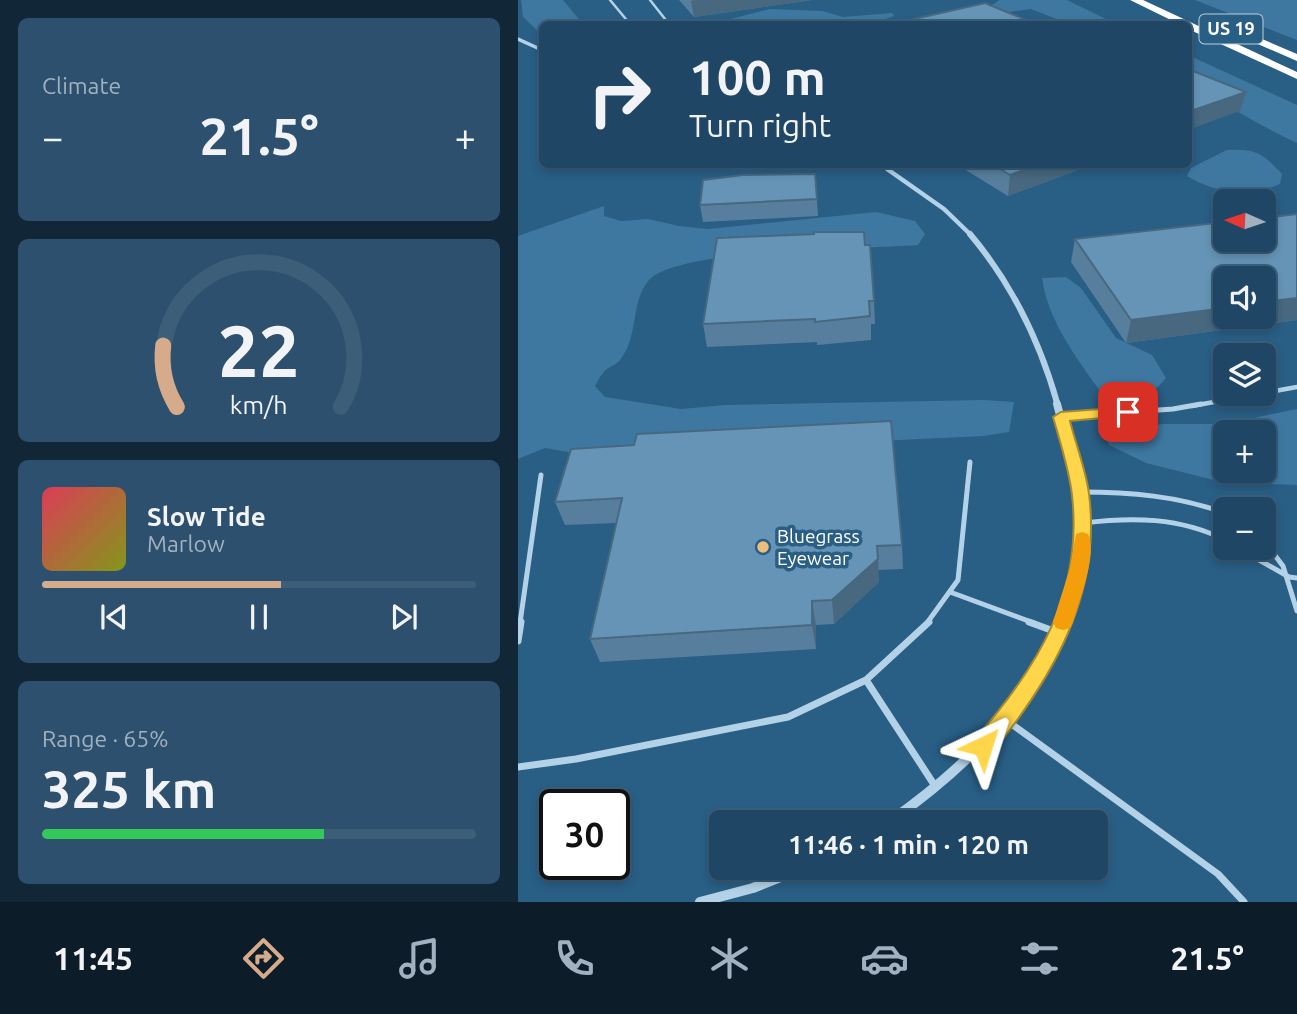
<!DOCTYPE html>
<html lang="en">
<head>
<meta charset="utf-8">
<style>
	:root { --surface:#1f4664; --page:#2c506d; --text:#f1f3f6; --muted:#a1b1bf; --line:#3c5e78; --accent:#d6ab8b }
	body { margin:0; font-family:Ubuntu,sans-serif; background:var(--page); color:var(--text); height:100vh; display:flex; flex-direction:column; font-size:26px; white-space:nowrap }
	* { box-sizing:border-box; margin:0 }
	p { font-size:23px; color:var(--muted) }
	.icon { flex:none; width:38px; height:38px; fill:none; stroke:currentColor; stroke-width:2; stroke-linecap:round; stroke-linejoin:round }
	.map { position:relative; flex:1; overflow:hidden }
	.side { display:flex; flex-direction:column; gap:18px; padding:18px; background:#112637; width:518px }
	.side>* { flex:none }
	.top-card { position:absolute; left:21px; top:21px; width:653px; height:147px; border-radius:10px; box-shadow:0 4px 10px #0003,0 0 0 2px var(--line); background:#1f4664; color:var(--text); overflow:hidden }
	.needle { width:46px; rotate:273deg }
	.controls { position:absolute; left:695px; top:189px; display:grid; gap:14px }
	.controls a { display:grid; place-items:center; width:63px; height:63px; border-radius:10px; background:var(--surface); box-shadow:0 4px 10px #0003,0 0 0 2px var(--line); font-size:35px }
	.speed { position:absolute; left:21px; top:789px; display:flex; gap:14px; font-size:35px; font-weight:700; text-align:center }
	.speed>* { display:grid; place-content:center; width:91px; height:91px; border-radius:50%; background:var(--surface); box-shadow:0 4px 10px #0003,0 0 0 2px var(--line); line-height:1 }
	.speed .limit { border:4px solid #111; border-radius:10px; background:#fff; color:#111 }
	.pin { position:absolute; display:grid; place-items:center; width:60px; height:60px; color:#fff; margin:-30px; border-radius:14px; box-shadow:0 4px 10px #0006 }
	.me { position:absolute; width:77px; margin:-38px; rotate:41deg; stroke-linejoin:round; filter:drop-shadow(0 0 5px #0008) }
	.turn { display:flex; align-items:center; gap:24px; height:147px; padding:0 35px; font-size:32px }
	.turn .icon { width:91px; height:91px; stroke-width:2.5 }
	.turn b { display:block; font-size:49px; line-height:60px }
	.big { font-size:52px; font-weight:700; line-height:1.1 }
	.side .tile { flex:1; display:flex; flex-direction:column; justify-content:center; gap:10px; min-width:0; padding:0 24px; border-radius:10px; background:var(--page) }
	.side .dial { align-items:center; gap:0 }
	.dial svg { height:182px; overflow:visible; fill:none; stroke:var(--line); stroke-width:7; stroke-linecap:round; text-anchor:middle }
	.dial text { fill:var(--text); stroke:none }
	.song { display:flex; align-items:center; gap:21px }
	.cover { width:84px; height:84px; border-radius:10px; background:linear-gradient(135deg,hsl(350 70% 55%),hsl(70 70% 35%)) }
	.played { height:7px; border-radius:4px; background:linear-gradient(90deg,var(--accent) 55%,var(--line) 55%) }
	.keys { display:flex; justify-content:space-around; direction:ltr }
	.heat { display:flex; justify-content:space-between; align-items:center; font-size:38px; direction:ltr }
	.charge { height:10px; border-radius:5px; background:linear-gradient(90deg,#34c759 65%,var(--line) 0) }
	.trip { position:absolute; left:191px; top:810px; width:399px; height:70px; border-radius:10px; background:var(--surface); box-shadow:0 4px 10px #0003,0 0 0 2px var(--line); font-weight:700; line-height:70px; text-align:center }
	.dock { display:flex; height:112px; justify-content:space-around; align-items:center; background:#0c1c28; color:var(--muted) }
	.dock .icon { width:49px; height:49px }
	.dock .active { color:var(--accent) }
	.dock b { font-size:32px; color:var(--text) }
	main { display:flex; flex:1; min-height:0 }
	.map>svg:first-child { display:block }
	.green { fill:#3e78a1; fill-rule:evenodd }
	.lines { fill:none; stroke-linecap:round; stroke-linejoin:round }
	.service-far3 { stroke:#b4d2e7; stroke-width:2.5 }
	.service-far2 { stroke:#b4d2e7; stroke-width:4.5 }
	.service-far1 { stroke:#b4d2e7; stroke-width:5 }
	.service { stroke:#b4d2e7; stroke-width:7 }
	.minor-far4 { stroke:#b4d2e7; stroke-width:3.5 }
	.minor-far3 { stroke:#b4d2e7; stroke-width:4.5 }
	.minor-far2 { stroke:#b4d2e7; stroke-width:6 }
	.minor-far1 { stroke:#b4d2e7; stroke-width:8 }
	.minor { stroke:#b4d2e7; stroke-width:10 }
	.motorway { fill:#fff; fill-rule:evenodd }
	.wall { fill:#577f9d }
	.shaded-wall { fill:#47687f }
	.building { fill:#6594b6; stroke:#47687f; stroke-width:2 }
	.route { fill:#ffd54a; stroke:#a68a30; stroke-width:2 }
	.slow { fill:#f59e0b }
	.poi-dot { fill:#eebd7b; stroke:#295e85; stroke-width:2.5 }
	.labels { text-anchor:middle; stroke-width:7; stroke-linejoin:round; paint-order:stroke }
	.shield { fill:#295e85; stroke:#bfcfda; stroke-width:2 }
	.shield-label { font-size:18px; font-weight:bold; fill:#fff }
	.poi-label { font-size:19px; fill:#fff; stroke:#295e85; text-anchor:start }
</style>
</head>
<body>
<main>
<section class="side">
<div class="tile"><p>Climate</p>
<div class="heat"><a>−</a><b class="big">21.5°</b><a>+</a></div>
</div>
<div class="tile dial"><svg viewBox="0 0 100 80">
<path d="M14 69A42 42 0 1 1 86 69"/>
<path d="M14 69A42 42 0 0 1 8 42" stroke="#d6ab8b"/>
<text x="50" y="56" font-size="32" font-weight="700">22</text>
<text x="50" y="72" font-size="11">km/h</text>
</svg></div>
<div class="tile">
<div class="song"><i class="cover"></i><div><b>Slow Tide</b><p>Marlow</p></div></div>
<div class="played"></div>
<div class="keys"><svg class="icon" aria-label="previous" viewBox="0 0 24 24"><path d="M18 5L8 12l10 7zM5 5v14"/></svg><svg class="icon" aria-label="pause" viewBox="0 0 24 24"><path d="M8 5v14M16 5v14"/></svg><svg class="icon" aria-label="next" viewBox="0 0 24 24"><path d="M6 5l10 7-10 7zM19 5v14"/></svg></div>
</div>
<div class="tile"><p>Range · 65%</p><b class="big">325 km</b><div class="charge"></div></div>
</section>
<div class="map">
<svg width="779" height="902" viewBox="0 0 779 902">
	<rect width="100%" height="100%" fill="#295e85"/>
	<path class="green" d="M3 0H45L65 24H24V35L5 17Z
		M481 0H549L598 24H551L513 9 397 24 476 4Z
		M677 0H779V40Z
		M252 9 304 11 325 17 374 13 376 16 354 24H193Z
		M670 55 779 105V143C741 126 707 103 670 84Z
		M709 150C739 149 744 153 764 174L762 184C732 197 696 193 669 176L673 168Z
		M86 206V216L103 221 130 219 161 226 190 229 358 212 397 221 407 234 400 245C351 249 160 248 131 280 112 302 121 337 102 360 99 364 93 366 89 369 84 373 80 380 77 386L87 397 163 409 207 405 466 400 496 402 491 432 465 436 67 455 27 448 0 459V236Z
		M548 277 563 288 598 338 634 355 648 378C631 401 608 397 582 391 558 357 530 321 524 278Z
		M779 409V485L704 482 628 463 591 445 587 432 645 424H706ZM707 432H746V471H707Z"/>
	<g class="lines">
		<path class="service-far3" d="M92 0 112 24
			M132 0 151 24"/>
		<path class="service-far2" d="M746 393 779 387
			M674 406 740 394"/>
		<path class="service-far1" d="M543 417 655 409 683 404
			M562 492C612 492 660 496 707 513
			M565 523C614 517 662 517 707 540
			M746 541 765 566 779 611
			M720 548 771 577 779 578
			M432 592 516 623
			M2 623 23 475
			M409 623 440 580 452 462"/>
		<path class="service" d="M511 622 541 633
			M0 641 3 622
			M348 680 417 786
			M488 720 700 874 726 902
			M0 767 58 759 270 717 348 680 411 622"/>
		<path class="minor-far4" d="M0 39 24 50"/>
		<path class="minor-far3" d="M362 164 426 209 454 236"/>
		<path class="minor-far2" d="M452 234C495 285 522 341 540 406"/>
		<path class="minor-far1" d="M539 404C559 477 579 551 546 623"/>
		<path class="minor" d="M371 822C449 767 506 709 547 622
			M182 902 235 888 285 868"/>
		<path class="motorway" d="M612 0H625L779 72V79L670 29V24H661Z
			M707 23 779 54V61L703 28 702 26Z"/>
	</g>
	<path class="wall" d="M161 0H294L176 17Z
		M438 164H576L490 196Z
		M297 174 300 216 185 222 182 205Z
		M779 214V320L608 343 553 262 557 239Z
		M347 245 356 301 357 324H353V340L299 345V342L189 347 185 324Z
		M53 449 384 545 385 569 360 570 361 582 316 624 298 625V649L82 662 72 639 98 523 47 525 37 502Z"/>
	<path class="shaded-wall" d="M177 0H294L176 17 173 1Z
		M728 92 722 111 670 130V112Z
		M521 164H576L490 196 492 175Z
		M779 298V320L608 343 613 320 707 308V317H746V302Z
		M360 559 361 582 316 624 314 600Z
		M294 601 298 625V649L294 625Z"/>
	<path class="building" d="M467 3 518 24H374Z
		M670 69 728 92 670 112Z
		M474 164H521L492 175Z
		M297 174 299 199 182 205 185 180 225 175Z
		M779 214V298L746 302V278H707V308L613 320 557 239 707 222V240H746V218Z
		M296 232H346L347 245H352L356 301H351L352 316 297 322V319L185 324 199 238 296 234Z
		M373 421 384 545 359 546 360 559 314 600 294 601V625L72 639 104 498 37 502 53 449 116 445 119 434Z"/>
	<path class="route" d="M610 407 618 412 616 415 552 421C558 445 568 470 571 494 584 595 534 679 473 754L465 757 457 754 454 746 457 739C520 667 565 594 554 495 551 469 542 442 535 417L543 412Z"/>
	<path class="slow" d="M564 532 570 534C580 554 561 601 555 622L552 628 545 630 538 628 535 622 552 568 558 534Z"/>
	<circle class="poi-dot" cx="245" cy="547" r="7"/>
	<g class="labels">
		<rect class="shield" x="681.5" y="14.5" width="63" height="29" rx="5"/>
		<g class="shield-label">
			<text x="713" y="35">US 19</text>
		</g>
		<g class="poi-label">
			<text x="259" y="543">Bluegrass<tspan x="259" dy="22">Eyewear</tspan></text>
		</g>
	</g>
</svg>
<div class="controls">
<a><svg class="needle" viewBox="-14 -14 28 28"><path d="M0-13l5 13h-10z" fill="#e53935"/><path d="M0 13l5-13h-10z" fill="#a1b1bf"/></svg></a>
<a><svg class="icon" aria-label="sound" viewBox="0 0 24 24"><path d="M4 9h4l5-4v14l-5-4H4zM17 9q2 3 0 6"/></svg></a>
<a><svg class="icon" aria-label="layers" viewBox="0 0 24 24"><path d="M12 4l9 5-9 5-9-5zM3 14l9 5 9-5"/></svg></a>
<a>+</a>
<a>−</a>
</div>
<div class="speed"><div class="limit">30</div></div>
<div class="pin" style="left:610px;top:412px;background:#d93025"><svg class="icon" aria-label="arrive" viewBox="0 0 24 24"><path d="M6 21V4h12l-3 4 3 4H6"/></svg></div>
<svg class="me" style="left:465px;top:746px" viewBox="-20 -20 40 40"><path d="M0-17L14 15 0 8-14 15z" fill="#ffd54a" stroke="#fff" stroke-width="4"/></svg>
<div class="trip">11:46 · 1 min · 120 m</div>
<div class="top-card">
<div class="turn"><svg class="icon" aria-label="right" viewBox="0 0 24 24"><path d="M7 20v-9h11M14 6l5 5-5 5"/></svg><div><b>100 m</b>Turn right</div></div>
</div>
</div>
</main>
<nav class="dock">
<b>11:45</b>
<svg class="icon active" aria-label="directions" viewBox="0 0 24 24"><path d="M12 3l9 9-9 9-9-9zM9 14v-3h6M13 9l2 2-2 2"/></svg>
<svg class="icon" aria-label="music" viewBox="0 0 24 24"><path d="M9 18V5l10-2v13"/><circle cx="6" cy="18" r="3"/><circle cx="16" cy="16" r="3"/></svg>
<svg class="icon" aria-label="phone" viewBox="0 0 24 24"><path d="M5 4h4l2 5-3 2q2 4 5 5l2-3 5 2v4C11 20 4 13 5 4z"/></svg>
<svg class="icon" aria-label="climate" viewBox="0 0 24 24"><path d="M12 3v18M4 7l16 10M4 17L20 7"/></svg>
<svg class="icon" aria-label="car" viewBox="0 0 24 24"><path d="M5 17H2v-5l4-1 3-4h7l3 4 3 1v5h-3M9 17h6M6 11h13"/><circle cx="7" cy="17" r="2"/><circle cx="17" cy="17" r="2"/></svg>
<svg class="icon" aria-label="filters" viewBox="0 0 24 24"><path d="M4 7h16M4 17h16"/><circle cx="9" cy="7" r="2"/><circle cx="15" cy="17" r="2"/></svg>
<b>21.5°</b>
</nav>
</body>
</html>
